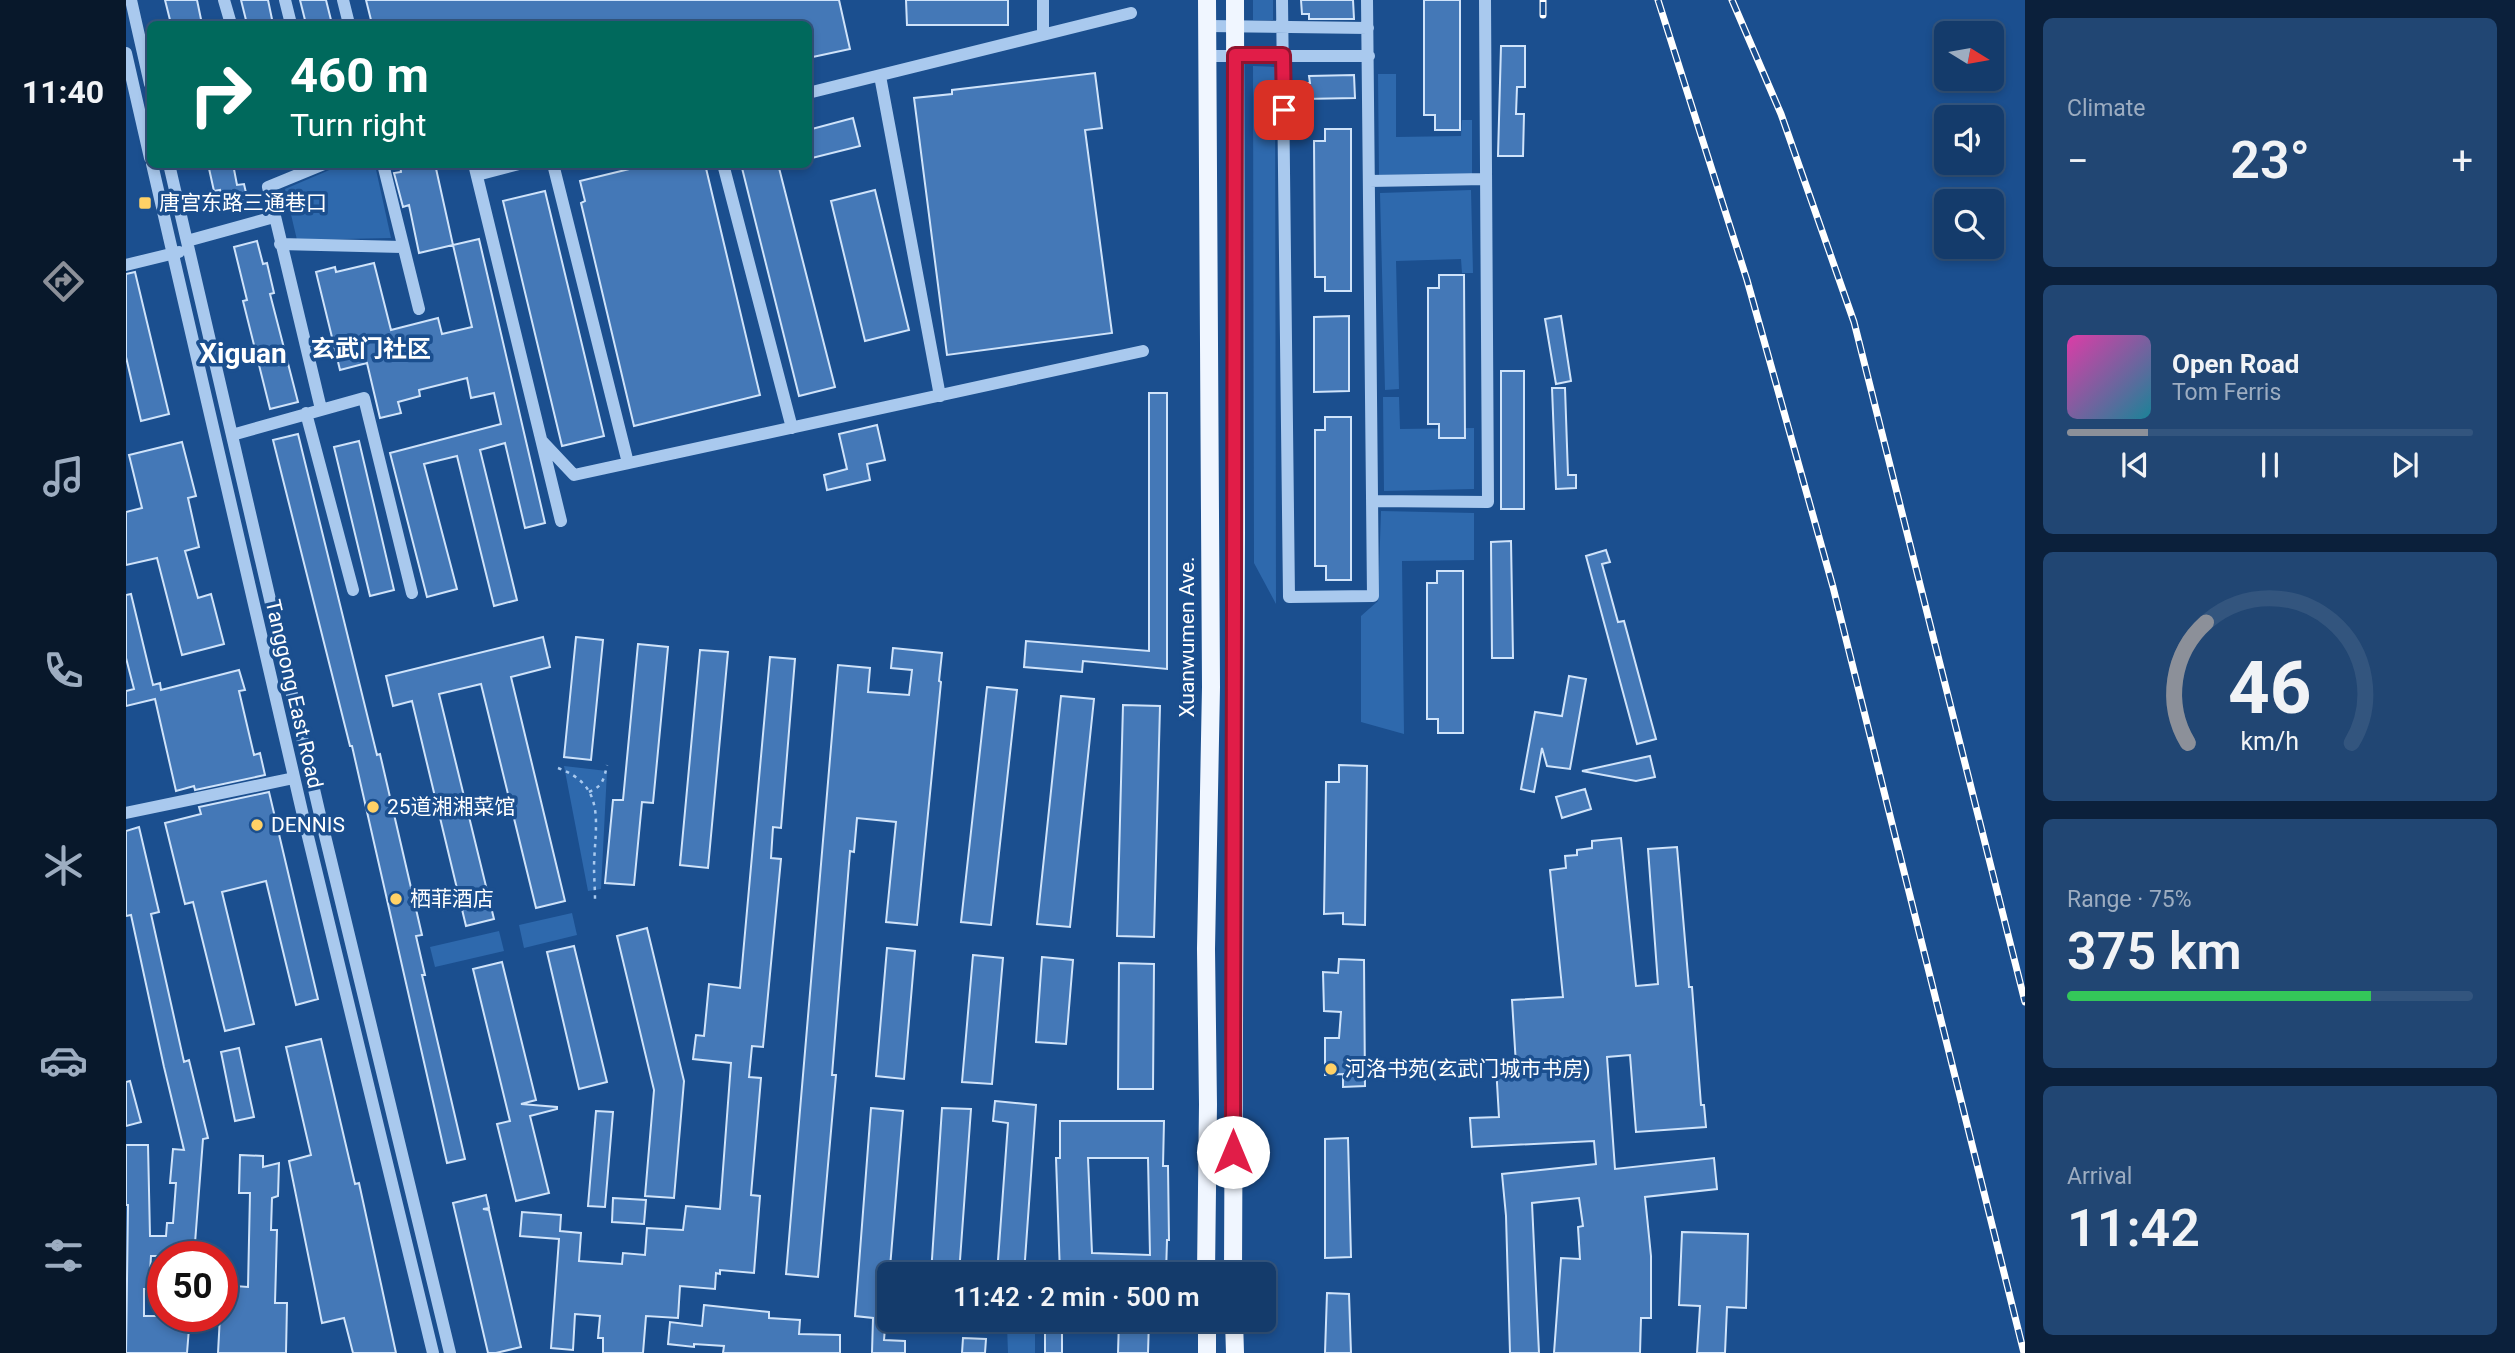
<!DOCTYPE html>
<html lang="en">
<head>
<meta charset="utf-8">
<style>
	:root { --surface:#143b6b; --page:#214673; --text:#f1f3f6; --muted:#9dadc1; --line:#33557e; --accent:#8c9099 }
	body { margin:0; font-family:Roboto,"Noto Sans SC",sans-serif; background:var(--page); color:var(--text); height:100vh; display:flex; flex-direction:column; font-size:26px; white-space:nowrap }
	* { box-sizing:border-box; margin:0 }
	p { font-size:23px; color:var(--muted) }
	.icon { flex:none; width:38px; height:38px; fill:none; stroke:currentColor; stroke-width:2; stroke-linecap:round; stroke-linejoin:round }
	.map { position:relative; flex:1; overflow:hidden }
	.sheet { display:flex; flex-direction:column; gap:18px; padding:18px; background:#0b203b; width:490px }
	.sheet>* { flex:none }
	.hud { position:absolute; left:21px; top:21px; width:665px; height:147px; border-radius:10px; box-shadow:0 4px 10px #0003,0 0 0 2px var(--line); background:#00695c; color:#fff; overflow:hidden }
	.needle { width:46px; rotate:101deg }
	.tools { position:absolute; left:1808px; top:21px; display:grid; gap:14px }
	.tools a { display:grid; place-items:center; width:70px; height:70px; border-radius:10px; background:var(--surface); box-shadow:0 4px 10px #0003,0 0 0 2px var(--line); font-size:35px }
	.speed { position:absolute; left:21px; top:1241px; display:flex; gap:14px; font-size:35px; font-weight:700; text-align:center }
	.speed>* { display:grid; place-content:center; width:91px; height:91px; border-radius:50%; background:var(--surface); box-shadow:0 4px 10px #0003,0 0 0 2px var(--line); line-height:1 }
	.speed .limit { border:10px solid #d22; background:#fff; color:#111 }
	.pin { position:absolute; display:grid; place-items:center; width:60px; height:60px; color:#fff; margin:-30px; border-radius:14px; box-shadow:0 4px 10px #0006 }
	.me { position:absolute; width:77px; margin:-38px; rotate:0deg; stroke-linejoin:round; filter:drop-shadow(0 0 5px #0008) }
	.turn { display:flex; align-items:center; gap:24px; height:147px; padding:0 28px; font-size:32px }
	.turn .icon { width:91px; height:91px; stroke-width:2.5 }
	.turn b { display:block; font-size:49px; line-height:60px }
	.big { font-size:52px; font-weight:600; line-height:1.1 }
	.sheet .card { flex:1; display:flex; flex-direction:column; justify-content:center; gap:10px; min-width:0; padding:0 24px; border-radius:10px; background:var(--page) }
	.sheet .dial { align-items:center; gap:0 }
	.dial svg { height:182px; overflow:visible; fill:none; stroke:var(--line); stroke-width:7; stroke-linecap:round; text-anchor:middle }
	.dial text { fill:var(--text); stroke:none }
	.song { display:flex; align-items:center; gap:21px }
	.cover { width:84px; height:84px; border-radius:10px; background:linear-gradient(135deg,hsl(320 70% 55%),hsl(190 70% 35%)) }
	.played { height:7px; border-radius:4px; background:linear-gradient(90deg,var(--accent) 20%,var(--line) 20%) }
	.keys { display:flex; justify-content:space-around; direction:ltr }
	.heat { display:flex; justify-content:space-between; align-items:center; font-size:38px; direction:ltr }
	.charge { height:10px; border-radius:5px; background:linear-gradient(90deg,#34c759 75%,var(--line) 0) }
	.trip { position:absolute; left:751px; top:1262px; width:399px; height:70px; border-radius:10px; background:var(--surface); box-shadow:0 4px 10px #0003,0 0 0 2px var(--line); font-weight:600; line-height:70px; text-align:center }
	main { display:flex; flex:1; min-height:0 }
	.menu { display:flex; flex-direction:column; width:126px; justify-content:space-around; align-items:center; background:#08182b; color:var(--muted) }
	.menu .icon { width:49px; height:49px }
	.menu .active { color:var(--accent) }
	.menu b { font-size:32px; color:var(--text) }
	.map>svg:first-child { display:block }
	.green { fill:#2e69ad }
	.building { fill:#4478b7; stroke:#cfe3fa; stroke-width:2; fill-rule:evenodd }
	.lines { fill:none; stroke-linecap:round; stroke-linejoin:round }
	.path { stroke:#a9c9ee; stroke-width:2.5; stroke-dasharray:3.5 5; stroke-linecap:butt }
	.minor { stroke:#a9c9ee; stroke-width:12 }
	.major { stroke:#f0f6ff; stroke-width:18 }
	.rail-casing { stroke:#fff; stroke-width:7 }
	.rail { stroke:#1b4f8f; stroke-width:4.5; stroke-dasharray:13; stroke-linecap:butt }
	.route-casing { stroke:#92132f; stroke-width:18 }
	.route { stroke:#e11d48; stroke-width:12 }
	.poi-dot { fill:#ffd166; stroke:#1b4f8f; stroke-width:2.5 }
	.labels { text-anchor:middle; stroke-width:7; stroke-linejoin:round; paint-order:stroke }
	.poi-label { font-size:21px; fill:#fff; stroke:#1b4f8f; text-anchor:start }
	.street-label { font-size:21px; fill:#fff; stroke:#1b4f8f }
	.quarter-label { font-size:24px; font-weight:bold; fill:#fff; stroke:#1b4f8f }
	.district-label { font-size:28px; font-weight:bold; fill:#fff; stroke:#1b4f8f }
</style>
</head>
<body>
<main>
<nav class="menu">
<b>11:40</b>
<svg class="icon active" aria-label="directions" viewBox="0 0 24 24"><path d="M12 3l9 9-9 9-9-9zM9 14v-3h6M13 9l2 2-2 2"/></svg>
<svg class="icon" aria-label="music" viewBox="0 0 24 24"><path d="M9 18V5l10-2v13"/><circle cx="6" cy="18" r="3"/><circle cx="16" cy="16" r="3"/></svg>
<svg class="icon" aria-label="phone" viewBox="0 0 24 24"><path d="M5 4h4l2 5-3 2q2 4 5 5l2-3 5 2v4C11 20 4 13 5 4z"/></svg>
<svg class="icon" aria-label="climate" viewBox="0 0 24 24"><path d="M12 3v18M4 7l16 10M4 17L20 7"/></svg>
<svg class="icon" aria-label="car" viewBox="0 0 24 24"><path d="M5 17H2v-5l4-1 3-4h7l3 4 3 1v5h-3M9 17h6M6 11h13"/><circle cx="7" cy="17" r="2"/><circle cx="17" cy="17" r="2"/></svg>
<svg class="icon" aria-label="filters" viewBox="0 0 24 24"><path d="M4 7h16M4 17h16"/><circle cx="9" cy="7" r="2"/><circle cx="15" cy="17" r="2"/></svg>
</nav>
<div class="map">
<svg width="1899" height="1353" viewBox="0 0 1899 1353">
	<rect width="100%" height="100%" fill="#1b4f8f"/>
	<path class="green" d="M1127 0H1147V20H1127Z
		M1127 66 1149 67 1150 604 1128 563Z
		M1252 74H1270V137L1335 136 1336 120H1346V174L1253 175Z
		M215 165H249L265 238 171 240 159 189Z
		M1345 190 1347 273H1336L1335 259 1270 261 1273 389 1259 390 1254 193Z
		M1257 397H1273L1274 429 1348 428V489L1258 491Z
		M1255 511 1348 513V560L1276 561 1278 734 1235 722V616L1252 601Z
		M438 766 481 771 475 889 462 891Z
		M446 913 451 935 398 948 393 925Z
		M373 931 378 951 309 967 304 947Z
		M909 1325V1353H882L881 1326Z"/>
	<path class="building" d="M39 0H71L76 24H45Z
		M115 0H142L147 24H121Z
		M174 0H200L206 24H180Z
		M240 0H713L724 49 682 58V24H246Z
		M780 0H882V25H781Z
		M1175 0H1227L1228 19H1183V14H1176Z
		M1298 0H1334V130H1309V115H1298Z
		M1375 46H1399V87H1391L1390 114H1398L1397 156H1372Z
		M969 73 976 128 959 130 986 333 821 355 788 98 826 94V90Z
		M1228 75 1229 98 1177 99V83H1184L1183 76Z
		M727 118 734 146 682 159V130Z
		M1199 129H1225V291H1199V277H1189L1188 141H1199Z
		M82 164H107L111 185 118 184 123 206 99 212 94 190 88 191Z
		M274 164H309L327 245 293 253 283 205 277 207 268 173 275 172Z
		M524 164H579L634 395 508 426 455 203 459 201 454 181Z
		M615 164H652L709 387 673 396Z
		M749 190 783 330 739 341 705 201Z
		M419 191 478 436 436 446 377 201Z
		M353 239 419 523 399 528 379 443 354 450 391 600 368 606 331 456 298 464 331 589 301 597 264 453 375 424 368 393 345 398 341 378 293 390 294 396 272 402 275 413 254 418 241 363 214 370 190 272 209 267 210 272 248 263 265 330 312 318 316 334 346 327 327 245Z
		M131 241 137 264 141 263 148 293 144 294 172 402 144 409 117 301 121 300 108 247Z
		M9 272 43 414 15 421 0 357V274Z
		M1313 275H1338L1339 438H1313V424H1302V288H1313Z
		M1223 316V391L1188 392V317Z
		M1435 316 1445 381 1430 384 1419 319Z
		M1375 371H1398V509H1375Z
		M1426 388H1439L1442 475H1450V488L1430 489Z
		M1023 393H1041V669L957 661 956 672 898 667 900 641 1023 651Z
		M1199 417H1225V580H1200V566H1189V430H1199Z
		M751 425 759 460 741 464 744 480 701 490 698 475 721 469 713 434Z
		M172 434 251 755 254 754 296 935 290 936 299 975H296L339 1159 321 1163 226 746H224L147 440Z
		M233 441 268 590 244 596 208 447Z
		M56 442 70 496 62 498 73 547 59 551 72 598 85 594 98 644 56 655 31 558 0 565V512L16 508 3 455Z
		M1385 541 1387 658H1366L1365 542Z
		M1480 550 1484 562 1476 564 1492 622 1498 621 1530 739 1511 744 1460 556Z
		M1311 571H1337V733H1312V719H1301V583H1311Z
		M5 594 27 685 34 683 35 690 113 670 119 690 113 691 128 755 134 753 139 775 69 790 68 786 50 791 29 699 0 706V691L8 689 0 658V595Z
		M417 637 424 667 385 677 439 901 410 908 355 684 313 694 368 919 340 926 286 701 267 706 260 676Z
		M450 637 477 640 465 760 438 757Z
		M512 644 542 647 527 803 516 802 508 885 479 883 487 800H497Z
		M767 648 816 653 813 681 815 682 791 925 760 922 770 822 731 818 728 852 724 851 706 1075H710L692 1277 660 1274 712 665 744 668 742 692 783 695 786 670 765 668Z
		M574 650 602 652 582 868 554 865Z
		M644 657 669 659 655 828 647 827 645 858 655 859 637 1047 626 1046 623 1077 635 1078 625 1195 634 1196 628 1273 594 1270V1274L590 1273 589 1289 554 1286 552 1318 520 1316 517 1353H477V1338H472L474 1316 449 1314 447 1350 425 1348 433 1239 394 1236 396 1212 435 1215 434 1231 455 1233 453 1261 496 1264 497 1253 519 1255 521 1228 557 1230 560 1206 594 1209 605 1063 567 1059 570 1035 578 1036 583 984 614 988Z
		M1443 676 1460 679 1444 769 1421 766 1416 748 1408 792 1395 789 1409 712 1436 716Z
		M861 687 891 690 865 925 835 922Z
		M935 696 968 699 944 927 911 924Z
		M997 705 1034 706 1028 937 991 936Z
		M1524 756 1529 777 1510 781 1456 771Z
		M1213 765 1241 766 1239 925 1217 924V913L1198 914 1200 782H1213Z
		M1459 789 1465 809 1436 818 1430 797Z
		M143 792 192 999 170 1005 140 881 96 892 128 1024 99 1031 67 902 59 904 39 823 75 814 73 807Z
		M13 827 33 912 25 914 58 1062 63 1060 82 1138 77 1139 68 1256H25L23 1289H18V1316H64L61 1353H0L2 1205H0V1145H22L24 1236H40L41 1223H47L50 1183H44L47 1149 58 1150 38 1067 5 915 0 916V831Z
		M1495 838 1510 986 1532 984 1522 849 1551 847 1563 987H1566L1575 1105H1578L1580 1127 1510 1132 1504 1055 1481 1057 1489 1169 1588 1158 1591 1189 1519 1197 1525 1256V1318H1515L1514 1353H1428L1435 1258 1454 1259 1452 1227 1457 1226 1453 1198 1406 1203 1413 1353H1384L1380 1216 1376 1174 1470 1164 1468 1141 1346 1147 1344 1118 1373 1117 1370 1066 1390 1065 1386 1000 1437 997 1424 870 1440 868 1439 856 1451 855V850L1466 848V841Z
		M521 928 558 1081 548 1198 519 1196 528 1090 491 936Z
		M448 946 481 1082 453 1089 421 952Z
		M761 948 789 951 778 1079 750 1076Z
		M847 955 877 958 866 1084 836 1082Z
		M916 957 947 960 940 1044 910 1042Z
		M1213 959 1238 960 1239 1086 1217 1087V1074L1199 1075V1038H1213L1215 1012 1198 1011 1197 972 1212 973Z
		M376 962 410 1100 395 1104 431 1107V1109L404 1116 423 1193 390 1201 371 1124 384 1121 347 969Z
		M993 963 1028 964 1027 1089H992Z
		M195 1039 229 1184 233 1183 270 1353H227L218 1318 196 1323 163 1161 185 1155 160 1047Z
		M113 1048 128 1117 109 1121 95 1052Z
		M4 1081 15 1122 0 1126V1082Z
		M869 1101 910 1105 898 1274H871L882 1123 867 1121Z
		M745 1108 777 1111 758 1340 779 1341V1353H746L747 1318 729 1316Z
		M816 1108 845 1109 833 1274H805Z
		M470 1111 487 1112 479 1207 462 1206Z
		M934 1121H1038L1037 1166H1042L1043 1240H1041L1040 1274H934L930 1158H934ZM962 1158H1022L1024 1255 966 1253Z
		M1222 1138 1225 1257 1199 1258V1139Z
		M114 1155 137 1156V1167L153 1163 152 1196 146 1198 145 1230H151L149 1303H161L160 1353H92L94 1316H96V1285L122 1287 124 1193H113Z
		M360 1195 363 1208 357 1209 363 1210 395 1347 370 1353H362L327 1203Z
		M487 1198 520 1200 518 1224 486 1222Z
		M1556 1232 1622 1234 1620 1308 1601 1307 1599 1353H1571L1574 1306 1553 1305Z
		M1201 1293 1223 1294 1225 1353H1199Z
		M578 1305 643 1312V1318L674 1320 673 1334 714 1335V1353H597L598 1346 568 1344V1347L542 1344 544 1322 576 1326Z
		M919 1320H936V1353H919Z
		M993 1320H1023L1022 1353H992Z
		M837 1338 860 1339 859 1353H836Z"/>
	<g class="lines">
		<path class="path" d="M432 768C481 786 469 824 468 866 468 877 469 888 469 899
			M463 792C477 786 478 779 481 765"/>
		<path class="minor" d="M5 0 24 84
			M98 0 105 24
			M159 0 165 24
			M217 0 223 24
			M1156 0 1163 597 1247 596 1241 0
			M1082 26 1242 28
			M917 35V0
			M0 53 24 158
			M1082 56H1243
			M754 76 814 396
			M682 93 1005 13
			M26 164 178 820 307 1353
			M43 164 194 815 324 1353
			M257 164 293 309
			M348 164 435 521
			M427 164 502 463
			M597 164 666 428
			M351 175 393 164
			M1243 181 1360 179
			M61 241 148 217
			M154 244 276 247
			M0 265 53 252
			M195 409 142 187 198 164
			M180 413 227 590
			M106 435 238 398 286 593
			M416 441 448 475 1017 351
			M1246 501 1362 502 1359 0
			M0 813 168 778"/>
		<path class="major" d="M1080 1274 1082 1104 1080 949 1085 687 1081 0
			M1107 1274 1110 532 1109 0
			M1081 1320V1353
			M1108 1320 1109 1353"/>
		<defs>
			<path id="rail" d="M1532 0 1621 280 1707 587 1898 1353
				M1606 0 1655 114 1728 322 1899 1002
				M1417 15V0"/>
		</defs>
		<use href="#rail" class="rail-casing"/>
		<use href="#rail" class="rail"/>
	</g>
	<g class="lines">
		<defs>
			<path id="route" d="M1107 1152 1109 55H1157L1158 110"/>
		</defs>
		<use href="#route" class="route-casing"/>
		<use href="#route" class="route"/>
	</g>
	<g class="poi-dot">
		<rect x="12" y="196" width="14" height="14" rx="3.5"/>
		<circle cx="247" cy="807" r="7"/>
		<circle cx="131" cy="825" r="7"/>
		<circle cx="270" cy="899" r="7"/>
		<circle cx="1205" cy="1069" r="7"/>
	</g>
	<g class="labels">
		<g class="poi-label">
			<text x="33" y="210">唐宫东路三通巷口</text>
			<text x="261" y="814">25道湘湘菜馆</text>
			<text x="145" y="832">DENNIS</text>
			<text x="284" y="906">栖菲酒店</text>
			<text x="1219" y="1076">河洛书苑(玄武门城市书房)</text>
		</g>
		<g class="street-label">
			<text transform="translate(1061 637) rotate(-90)" y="7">Xuanwumen Ave.</text>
			<text transform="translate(168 694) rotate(77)" y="7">Tanggong East Road</text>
		</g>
		<g class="quarter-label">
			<text x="245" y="357">玄武门社区</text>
		</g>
		<g class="district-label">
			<text x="117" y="363">Xiguan</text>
		</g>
	</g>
</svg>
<div class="tools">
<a><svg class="needle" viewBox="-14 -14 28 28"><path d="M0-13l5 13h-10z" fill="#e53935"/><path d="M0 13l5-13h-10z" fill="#9dadc1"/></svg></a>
<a><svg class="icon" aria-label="sound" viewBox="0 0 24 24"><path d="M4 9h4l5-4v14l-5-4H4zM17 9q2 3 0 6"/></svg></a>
<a><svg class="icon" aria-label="search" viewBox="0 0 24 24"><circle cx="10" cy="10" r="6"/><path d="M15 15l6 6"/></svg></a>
</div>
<div class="speed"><div class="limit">50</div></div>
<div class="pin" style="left:1158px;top:110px;background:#d93025"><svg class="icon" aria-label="arrive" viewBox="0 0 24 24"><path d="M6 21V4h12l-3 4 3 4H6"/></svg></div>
<svg class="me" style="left:1107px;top:1152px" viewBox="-20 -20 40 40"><circle r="19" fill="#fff"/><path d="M0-13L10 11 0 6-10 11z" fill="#e11d48"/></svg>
<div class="trip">11:42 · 2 min · 500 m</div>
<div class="hud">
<div class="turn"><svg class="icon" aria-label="right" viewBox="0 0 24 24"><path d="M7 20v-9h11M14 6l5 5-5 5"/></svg><div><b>460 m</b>Turn right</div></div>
</div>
</div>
<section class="sheet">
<div class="card"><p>Climate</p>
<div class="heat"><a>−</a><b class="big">23°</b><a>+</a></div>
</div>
<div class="card">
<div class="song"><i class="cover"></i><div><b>Open Road</b><p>Tom Ferris</p></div></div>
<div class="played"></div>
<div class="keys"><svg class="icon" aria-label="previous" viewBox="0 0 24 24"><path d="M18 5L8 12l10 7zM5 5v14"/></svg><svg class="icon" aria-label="pause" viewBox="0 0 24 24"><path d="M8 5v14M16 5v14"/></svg><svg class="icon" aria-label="next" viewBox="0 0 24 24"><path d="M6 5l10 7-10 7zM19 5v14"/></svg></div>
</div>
<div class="card dial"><svg viewBox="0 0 100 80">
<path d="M14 69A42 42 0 1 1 86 69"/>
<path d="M14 69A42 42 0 0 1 22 16" stroke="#8c9099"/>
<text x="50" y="56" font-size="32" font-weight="700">46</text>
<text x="50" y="72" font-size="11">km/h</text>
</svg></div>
<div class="card"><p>Range · 75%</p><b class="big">375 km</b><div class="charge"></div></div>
<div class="card"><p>Arrival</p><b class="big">11:42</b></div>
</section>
</main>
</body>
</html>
